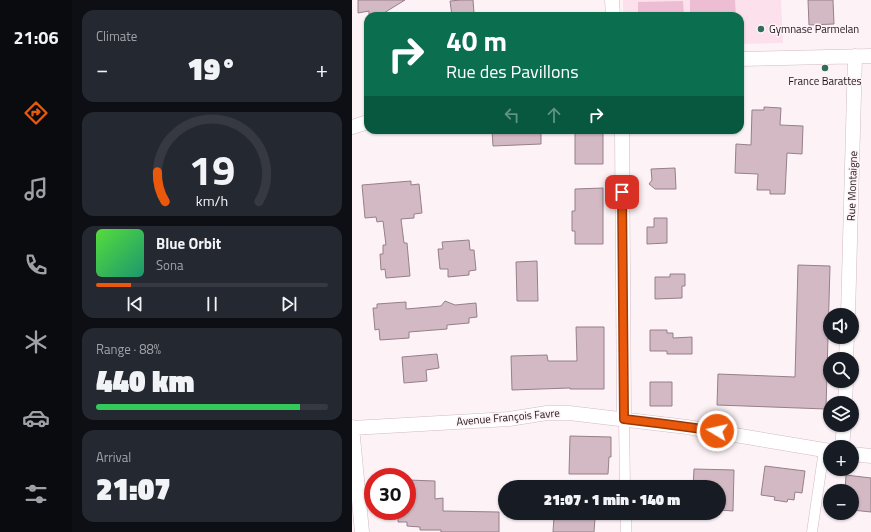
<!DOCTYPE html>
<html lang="en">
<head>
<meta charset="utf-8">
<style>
	:root { --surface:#171b24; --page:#242831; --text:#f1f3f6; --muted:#9ea1a6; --line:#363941; --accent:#ea580c }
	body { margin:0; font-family:"Titillium Web",sans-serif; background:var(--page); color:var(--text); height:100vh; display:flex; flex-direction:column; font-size:15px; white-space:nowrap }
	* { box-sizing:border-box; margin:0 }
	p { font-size:13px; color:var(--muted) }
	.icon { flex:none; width:22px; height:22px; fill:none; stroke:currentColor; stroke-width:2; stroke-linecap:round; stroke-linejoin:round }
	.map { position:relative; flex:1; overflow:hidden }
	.details { display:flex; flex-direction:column; gap:10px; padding:10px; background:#0d0f14; width:280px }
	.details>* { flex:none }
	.guide { position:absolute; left:12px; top:12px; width:380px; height:122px; border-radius:12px; box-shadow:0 1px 3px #0004; background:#0b6e4f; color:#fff; overflow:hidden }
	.buttons { position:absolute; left:471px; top:308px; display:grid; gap:8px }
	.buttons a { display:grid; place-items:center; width:36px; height:36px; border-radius:50%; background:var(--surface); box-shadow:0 1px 3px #0004; font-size:20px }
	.speed { position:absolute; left:12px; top:468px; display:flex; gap:8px; font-size:20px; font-weight:700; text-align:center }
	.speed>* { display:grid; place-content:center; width:52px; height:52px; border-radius:50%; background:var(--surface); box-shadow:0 1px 3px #0004; line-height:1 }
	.speed .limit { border:6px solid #d22; background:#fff; color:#111 }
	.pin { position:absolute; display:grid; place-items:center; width:34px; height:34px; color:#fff; margin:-17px; border-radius:8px; box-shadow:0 2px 6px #0006 }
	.me { position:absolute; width:44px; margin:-22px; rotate:279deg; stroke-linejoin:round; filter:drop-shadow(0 0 3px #0008) }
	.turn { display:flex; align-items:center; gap:14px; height:84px; padding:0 16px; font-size:18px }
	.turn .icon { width:52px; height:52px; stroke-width:2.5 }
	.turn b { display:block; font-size:28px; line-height:34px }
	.lanes { display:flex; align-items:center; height:38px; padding:0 16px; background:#0003; justify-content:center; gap:20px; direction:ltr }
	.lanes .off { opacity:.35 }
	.big { font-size:30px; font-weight:800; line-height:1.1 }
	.details .tile { flex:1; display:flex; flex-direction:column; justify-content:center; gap:6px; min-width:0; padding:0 14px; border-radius:12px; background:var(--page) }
	.details .dial { align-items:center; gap:0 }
	.dial svg { height:104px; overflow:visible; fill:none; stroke:var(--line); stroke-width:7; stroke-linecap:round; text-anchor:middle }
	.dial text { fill:var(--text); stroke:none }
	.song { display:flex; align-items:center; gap:12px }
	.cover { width:48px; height:48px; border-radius:6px; background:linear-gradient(135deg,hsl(110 70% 55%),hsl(160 70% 35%)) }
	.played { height:4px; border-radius:2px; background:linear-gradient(90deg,var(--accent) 15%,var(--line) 15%) }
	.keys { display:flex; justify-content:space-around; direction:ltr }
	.heat { display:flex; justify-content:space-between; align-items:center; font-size:22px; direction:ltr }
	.charge { height:6px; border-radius:3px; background:linear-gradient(90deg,#34c759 88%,var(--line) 0) }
	.trip { position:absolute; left:146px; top:480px; width:228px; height:40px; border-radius:20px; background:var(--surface); box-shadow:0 1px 3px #0004; font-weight:800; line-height:40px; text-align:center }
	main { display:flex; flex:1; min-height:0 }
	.tabs { display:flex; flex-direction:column; width:72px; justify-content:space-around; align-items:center; background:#090b0e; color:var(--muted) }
	.tabs .icon { width:28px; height:28px }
	.tabs .selected { color:var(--accent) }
	.tabs b { font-size:18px; color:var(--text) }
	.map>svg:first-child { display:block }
	.built { fill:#fce0ec }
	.green { fill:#edbdd3 }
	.building { fill:#d2b9c4; stroke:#967f89 }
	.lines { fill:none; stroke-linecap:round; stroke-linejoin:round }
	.pedestrian-casing { stroke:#d2b9c4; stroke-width:11 }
	.minor-casing { stroke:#d2b9c4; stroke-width:15 }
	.pedestrian { stroke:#fff; stroke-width:10 }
	.minor { stroke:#fff; stroke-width:14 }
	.route-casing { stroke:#983908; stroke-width:10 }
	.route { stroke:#ea580c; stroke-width:7 }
	.poi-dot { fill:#306d59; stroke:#fdf3f7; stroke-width:1.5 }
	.labels { text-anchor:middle; stroke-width:3; stroke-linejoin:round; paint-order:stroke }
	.poi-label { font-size:11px; fill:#1f161a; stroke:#fdf3f7; text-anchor:start }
	.street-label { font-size:11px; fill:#1f161a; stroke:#fdf3f7 }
</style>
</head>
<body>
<main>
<nav class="tabs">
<b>21:06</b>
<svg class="icon selected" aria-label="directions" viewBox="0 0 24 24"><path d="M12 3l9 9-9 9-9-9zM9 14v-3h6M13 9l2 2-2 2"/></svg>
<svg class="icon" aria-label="music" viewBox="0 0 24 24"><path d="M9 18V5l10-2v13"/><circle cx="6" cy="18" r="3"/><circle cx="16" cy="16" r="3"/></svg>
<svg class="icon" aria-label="phone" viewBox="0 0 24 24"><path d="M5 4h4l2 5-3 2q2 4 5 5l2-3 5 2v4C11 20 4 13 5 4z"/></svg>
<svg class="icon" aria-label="climate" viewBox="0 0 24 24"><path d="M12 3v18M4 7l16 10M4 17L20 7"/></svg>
<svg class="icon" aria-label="car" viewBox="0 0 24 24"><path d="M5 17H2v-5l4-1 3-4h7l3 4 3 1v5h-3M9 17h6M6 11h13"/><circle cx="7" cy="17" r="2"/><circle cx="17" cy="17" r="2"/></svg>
<svg class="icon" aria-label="filters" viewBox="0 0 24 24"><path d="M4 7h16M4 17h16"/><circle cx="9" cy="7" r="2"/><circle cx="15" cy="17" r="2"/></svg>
</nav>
<section class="details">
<div class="tile"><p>Climate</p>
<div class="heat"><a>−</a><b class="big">19°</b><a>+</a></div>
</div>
<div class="tile dial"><svg viewBox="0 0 100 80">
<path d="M14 69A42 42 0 1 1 86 69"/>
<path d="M14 69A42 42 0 0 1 8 46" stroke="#ea580c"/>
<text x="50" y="56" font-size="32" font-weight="700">19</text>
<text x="50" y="72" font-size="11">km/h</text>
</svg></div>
<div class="tile">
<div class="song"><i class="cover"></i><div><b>Blue Orbit</b><p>Sona</p></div></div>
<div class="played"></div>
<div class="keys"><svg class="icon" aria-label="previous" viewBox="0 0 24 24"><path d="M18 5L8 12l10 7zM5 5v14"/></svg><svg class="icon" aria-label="pause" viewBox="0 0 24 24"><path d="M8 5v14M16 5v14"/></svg><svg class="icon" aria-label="next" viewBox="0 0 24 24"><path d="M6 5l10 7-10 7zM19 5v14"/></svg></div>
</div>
<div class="tile"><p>Range · 88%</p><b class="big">440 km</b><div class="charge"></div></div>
<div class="tile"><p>Arrival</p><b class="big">21:07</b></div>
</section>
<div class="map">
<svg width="519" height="532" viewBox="0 0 519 532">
	<rect width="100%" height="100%" fill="#fdf3f7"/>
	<path class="built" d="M271 0H429L431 43 388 44V16H271Z"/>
	<path class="green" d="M338 0H383L384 16H338Z
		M331 1 332 16H286V2Z"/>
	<path class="building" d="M6 0H53L27 16H17V11L6 13Z
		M109 0H121L122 13 120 14 121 15 100 16 98 1Z
		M456 0H481L482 24 457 25Z
		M412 107 429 108 428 125 451 126 450 154 435 153 433 194H418V190H405L406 174 383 173 384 144 399 145 400 110H412Z
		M140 130H189V144L141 146Z
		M223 130H251V164H223Z
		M323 168 324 189H303L297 184 300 180 299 169Z
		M59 181V185L67 184 70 213 62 214V218L49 219 52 243H55L58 276 34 278 33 269 29 270 28 254H31V245H34L31 221 25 222 24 217 13 218 10 185Z
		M251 188V244H223V231H220V211H223V189Z
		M302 218H315V243L295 244V227H302Z
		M117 240 118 250H122L124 270 117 271V275L96 277V269H88L86 249H91L90 242Z
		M185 261 186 301H165L164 262Z
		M446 265 478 266 474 409 365 405 366 374 443 377Z
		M318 274H333V286H330V298L303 299V277H318Z
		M93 301 103 305 124 303 125 317 117 318V323L95 325V329L57 332V338L28 340 27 329 23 330 21 308H25V304L54 302V309L89 306Z
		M224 327H252V389H218V388L160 390 159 356 195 355 196 361H225Z
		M298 330H315V333H321V338L340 337V354H315V351H298Z
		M85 354 87 368 74 370 75 381 52 383 50 357Z
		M298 382H320V406H298Z
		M218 436 259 437V457H257L256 474H217Z
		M413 466 453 471 450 493 443 492 442 500 436 499 435 502 422 500 423 497 409 495Z
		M342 469 382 470 381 511 367 510V487H341Z
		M494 475 519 478V512L500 510V491H493Z
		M56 480 83 481V499L91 498V511L147 512V532H89V530H68V527L55 526V522H46V511H55Z
		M202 517 243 518 242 532H201Z"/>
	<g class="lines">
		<defs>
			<path id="pedestrian" d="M272 419 273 487
				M274 513V532
				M460 532 472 450"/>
			<path id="minor" d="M260 0 261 16
				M388 59 519 56
				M0 127 16 122
				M270 130 272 419
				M496 315 503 56
				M494 359 495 337
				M493 403 494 381
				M0 427 10 532
				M0 428 157 419 195 413H217L335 427 478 451
				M490 447 492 425
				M500 454 519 456"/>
		</defs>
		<use href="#pedestrian" class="pedestrian-casing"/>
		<use href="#minor" class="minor-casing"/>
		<use href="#pedestrian" class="pedestrian"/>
		<use href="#minor" class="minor"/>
	</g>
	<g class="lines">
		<defs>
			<path id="route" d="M270 192 272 419 313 424 365 431"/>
		</defs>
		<use href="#route" class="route-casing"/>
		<use href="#route" class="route"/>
	</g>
	<g class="poi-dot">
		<circle cx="409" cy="29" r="4"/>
		<circle cx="473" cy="68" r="4"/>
	</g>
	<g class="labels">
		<g class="poi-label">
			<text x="417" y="33">Gymnase Parmelan</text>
			<text x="473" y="85" text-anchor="middle">France Barattes</text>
		</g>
		<g class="street-label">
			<text transform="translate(500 186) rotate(-88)" y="4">Rue Montaigne</text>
			<text transform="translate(156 417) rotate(-5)" y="4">Avenue François Favre</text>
		</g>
	</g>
</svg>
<div class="buttons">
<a><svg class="icon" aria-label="sound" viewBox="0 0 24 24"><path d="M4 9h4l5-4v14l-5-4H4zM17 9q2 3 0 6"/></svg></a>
<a><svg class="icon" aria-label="search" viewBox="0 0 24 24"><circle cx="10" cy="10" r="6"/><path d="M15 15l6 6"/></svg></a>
<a><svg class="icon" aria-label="layers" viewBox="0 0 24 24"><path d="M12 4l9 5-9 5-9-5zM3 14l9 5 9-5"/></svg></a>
<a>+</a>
<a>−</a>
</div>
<div class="speed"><div class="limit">30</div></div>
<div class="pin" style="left:270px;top:192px;background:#d93025"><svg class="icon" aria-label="arrive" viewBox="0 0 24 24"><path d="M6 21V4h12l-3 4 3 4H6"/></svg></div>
<svg class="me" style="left:365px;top:431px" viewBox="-20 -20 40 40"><circle r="17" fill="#ea580c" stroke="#fff" stroke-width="3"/><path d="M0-11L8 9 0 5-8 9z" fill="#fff"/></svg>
<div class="trip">21:07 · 1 min · 140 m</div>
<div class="guide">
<div class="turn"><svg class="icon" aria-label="right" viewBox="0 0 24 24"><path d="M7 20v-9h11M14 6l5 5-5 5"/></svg><div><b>40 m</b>Rue des Pavillons</div></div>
<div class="lanes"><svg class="icon off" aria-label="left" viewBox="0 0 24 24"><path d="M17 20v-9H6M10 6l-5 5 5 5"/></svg><svg class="icon off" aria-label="ahead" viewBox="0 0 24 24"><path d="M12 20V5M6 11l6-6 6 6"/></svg><svg class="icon" aria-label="right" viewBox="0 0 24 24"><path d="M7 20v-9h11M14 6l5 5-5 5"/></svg></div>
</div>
</div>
</main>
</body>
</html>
